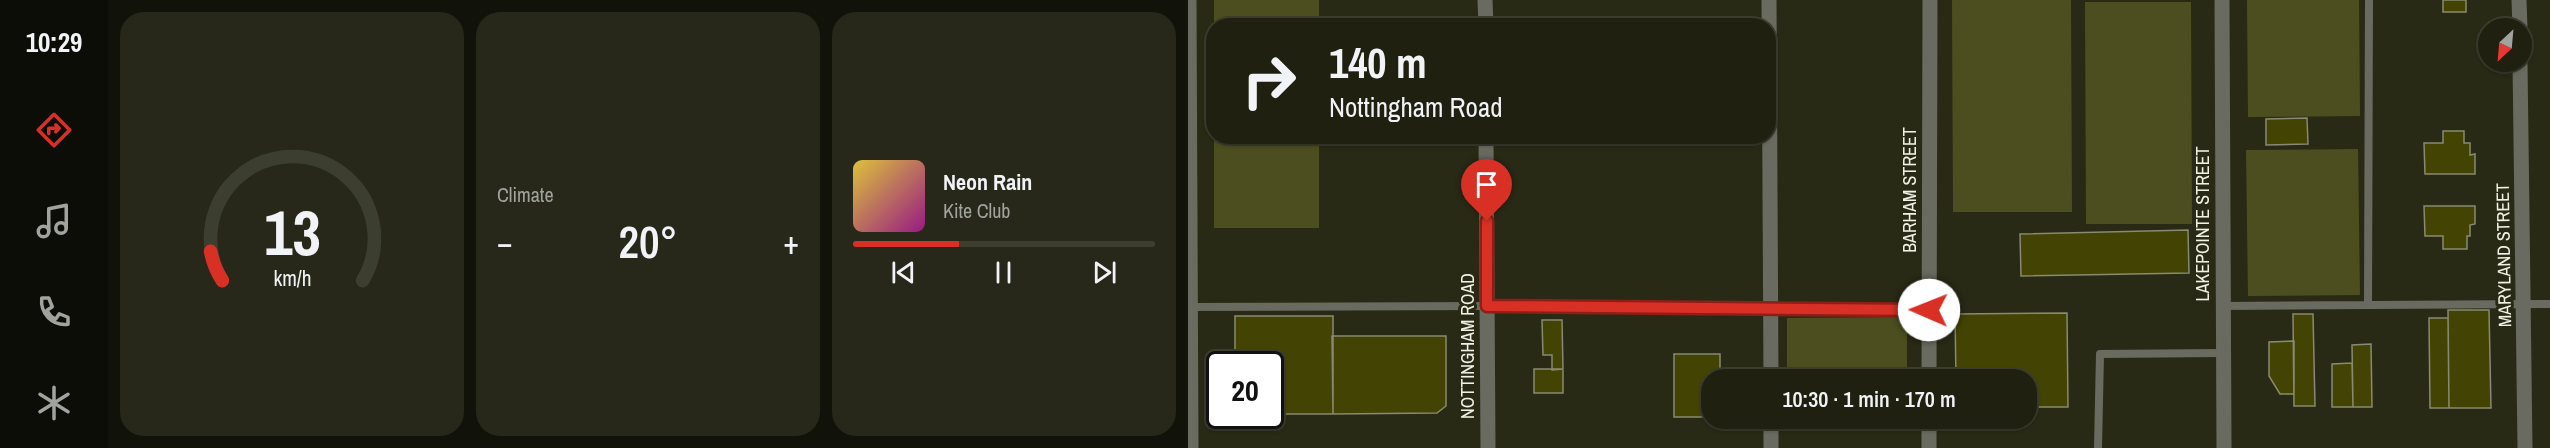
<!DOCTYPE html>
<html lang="en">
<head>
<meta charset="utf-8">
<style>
	:root { --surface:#1f2010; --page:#272819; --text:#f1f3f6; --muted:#a1a39f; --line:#3c3e30; --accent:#d93025 }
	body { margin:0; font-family:"Archivo Narrow",sans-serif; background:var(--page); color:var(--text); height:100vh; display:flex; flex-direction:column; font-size:22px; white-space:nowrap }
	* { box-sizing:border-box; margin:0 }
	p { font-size:20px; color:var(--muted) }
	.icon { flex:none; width:33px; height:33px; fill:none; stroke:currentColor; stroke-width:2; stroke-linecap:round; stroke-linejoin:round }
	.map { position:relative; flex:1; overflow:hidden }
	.details { display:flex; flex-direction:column; gap:12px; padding:12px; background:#111209; width:1080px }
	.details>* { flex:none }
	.guide { position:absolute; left:18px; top:18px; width:570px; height:126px; border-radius:24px; box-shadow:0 2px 4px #0004,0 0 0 2px var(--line); background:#1f2010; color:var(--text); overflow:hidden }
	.needle { width:39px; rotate:206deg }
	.buttons { position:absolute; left:1290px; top:18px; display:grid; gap:12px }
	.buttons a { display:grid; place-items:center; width:54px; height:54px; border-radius:50%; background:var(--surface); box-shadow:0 2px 4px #0004,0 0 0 2px var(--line); font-size:30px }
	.speed { position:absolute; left:18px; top:351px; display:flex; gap:12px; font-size:30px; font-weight:700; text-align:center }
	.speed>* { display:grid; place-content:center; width:78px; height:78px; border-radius:50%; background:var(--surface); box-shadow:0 2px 4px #0004,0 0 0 2px var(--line); line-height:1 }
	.speed .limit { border:3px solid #111; border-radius:9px; background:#fff; color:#111 }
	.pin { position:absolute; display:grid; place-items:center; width:51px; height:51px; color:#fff; margin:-62px -26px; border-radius:50% 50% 50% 0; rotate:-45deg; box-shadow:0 0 6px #0007 }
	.pin .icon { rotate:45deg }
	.me { position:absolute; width:66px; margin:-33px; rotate:271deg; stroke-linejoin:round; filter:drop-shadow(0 0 4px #0008) }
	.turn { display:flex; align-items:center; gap:21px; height:126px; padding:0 24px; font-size:27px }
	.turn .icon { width:78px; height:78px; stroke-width:2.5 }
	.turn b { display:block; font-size:42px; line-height:51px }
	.big { font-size:45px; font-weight:600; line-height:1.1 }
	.details .tile { flex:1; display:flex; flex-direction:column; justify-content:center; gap:9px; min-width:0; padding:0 21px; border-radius:24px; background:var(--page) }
	.details .dial { align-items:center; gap:0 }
	.dial svg { height:156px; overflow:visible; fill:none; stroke:var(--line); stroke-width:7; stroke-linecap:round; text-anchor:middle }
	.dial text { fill:var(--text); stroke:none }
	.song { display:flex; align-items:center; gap:18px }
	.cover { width:72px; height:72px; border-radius:9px; background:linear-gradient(135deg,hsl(50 70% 55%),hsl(310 70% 35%)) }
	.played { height:6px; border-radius:3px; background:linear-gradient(90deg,var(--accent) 35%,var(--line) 35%) }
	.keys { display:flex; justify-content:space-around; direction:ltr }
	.heat { display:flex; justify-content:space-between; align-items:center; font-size:33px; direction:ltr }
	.details .tiles { flex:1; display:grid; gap:12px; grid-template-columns:repeat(3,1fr) }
	.trip { position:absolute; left:513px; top:369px; width:336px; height:60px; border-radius:24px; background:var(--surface); box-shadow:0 2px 4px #0004,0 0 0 2px var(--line); font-weight:600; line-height:60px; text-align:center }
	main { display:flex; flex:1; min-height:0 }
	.menu { display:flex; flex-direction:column; width:108px; justify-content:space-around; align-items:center; background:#0c0d06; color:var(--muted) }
	.menu .icon { width:42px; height:42px }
	.menu .on { color:var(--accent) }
	.menu b { font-size:27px; color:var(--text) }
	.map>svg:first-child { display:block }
	.green { fill:#4c4e20 }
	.building { fill:#434403; stroke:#888a71; stroke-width:1.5 }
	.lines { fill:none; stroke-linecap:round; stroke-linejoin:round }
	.lane { stroke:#6a6b60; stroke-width:8 }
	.street { stroke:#6a6b60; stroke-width:15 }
	.route-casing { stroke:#8d1f18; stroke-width:15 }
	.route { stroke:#d93025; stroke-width:10 }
	.labels { text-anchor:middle; stroke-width:6; stroke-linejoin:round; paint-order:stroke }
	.street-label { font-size:18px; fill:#f1f2e4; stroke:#292a15 }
</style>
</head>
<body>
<main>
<nav class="menu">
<b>10:29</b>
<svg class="icon on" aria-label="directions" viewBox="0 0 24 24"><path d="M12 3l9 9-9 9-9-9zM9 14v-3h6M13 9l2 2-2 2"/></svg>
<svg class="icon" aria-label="music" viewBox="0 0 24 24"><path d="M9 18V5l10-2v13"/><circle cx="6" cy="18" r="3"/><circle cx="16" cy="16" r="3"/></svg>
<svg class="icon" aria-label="phone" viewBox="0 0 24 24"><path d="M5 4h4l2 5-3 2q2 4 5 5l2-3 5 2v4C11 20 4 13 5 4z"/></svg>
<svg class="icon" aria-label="climate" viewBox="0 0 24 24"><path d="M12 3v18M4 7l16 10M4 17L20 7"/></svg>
</nav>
<section class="details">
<div class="tiles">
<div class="tile dial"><svg viewBox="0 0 100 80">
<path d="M14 69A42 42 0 1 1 86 69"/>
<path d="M14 69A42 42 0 0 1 8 54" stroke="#d93025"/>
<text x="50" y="56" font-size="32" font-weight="700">13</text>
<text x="50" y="72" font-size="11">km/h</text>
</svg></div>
<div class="tile"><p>Climate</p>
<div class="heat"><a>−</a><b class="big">20°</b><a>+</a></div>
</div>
<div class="tile">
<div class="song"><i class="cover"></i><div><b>Neon Rain</b><p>Kite Club</p></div></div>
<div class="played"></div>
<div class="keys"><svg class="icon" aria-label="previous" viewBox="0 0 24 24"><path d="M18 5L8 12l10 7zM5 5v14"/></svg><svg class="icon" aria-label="pause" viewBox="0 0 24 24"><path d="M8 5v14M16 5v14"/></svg><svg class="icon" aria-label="next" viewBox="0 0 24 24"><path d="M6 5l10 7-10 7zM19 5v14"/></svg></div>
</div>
</div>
</section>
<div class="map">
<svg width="1362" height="448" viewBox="0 0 1362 448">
	<rect width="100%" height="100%" fill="#292a15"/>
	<path class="green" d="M26 0H131V25H26Z
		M764 0H883L884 212H765Z
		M1059 0H1171L1172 116 1060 117Z
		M897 2H1003L1004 224H898Z
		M26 137H131V228H26Z
		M1170 149 1172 295 1060 296 1058 150Z
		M719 317V379H599V318Z"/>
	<path class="building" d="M1255 0H1278V12H1255Z
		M1119 118 1120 144 1078 145V119Z
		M1255 131H1276V143H1282V155L1287 154V174H1237L1236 143H1255Z
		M1236 206H1287V224L1282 225V236H1279V249H1255V236H1237Z
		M1000 230 1001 273 833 276 832 234Z
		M1260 310H1301L1303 408H1261Z
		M879 313 880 407H838V380H768L767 314Z
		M1105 314H1125L1127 406H1106Z
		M47 316H145V414H82V364H47Z
		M1241 318H1260L1261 408H1242Z
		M354 320H374L375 369 364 370V355H355Z
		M144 336H258V406L249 413 145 414Z
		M1106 341V394H1092L1081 376V342Z
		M1183 344 1184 407H1165L1164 345Z
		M486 354H532V380H524V417H486Z
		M1164 363 1165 407H1144V364Z
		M346 369H375V393H346Z"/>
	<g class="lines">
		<path class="lane" d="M1180 305 1181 0
			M1035 306 1362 304
			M1 307 299 306 742 310
			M910 448 912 354 1034 353"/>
		<path class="street" d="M1 0 3 448
			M297 0 298 26
			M581 0 583 380
			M1034 0 1036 448
			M1331 0 1332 28
			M1332 62 1337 448
			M298 136 300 448
			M741 380 742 0
			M583 418V448
			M741 448V418"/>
	</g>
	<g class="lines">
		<defs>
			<path id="route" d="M299 221V306L741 310"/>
		</defs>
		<use href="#route" class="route-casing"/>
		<use href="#route" class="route"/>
	</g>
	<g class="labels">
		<g class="street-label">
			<text transform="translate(722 190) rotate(-90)" y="6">BARHAM STREET</text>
			<text transform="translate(1015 224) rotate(-90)" y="6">LAKEPOINTE STREET</text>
			<text transform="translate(1316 255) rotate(-91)" y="6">MARYLAND STREET</text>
			<text transform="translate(280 346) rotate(-90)" y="6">NOTTINGHAM ROAD</text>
		</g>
	</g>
</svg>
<div class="buttons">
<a><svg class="needle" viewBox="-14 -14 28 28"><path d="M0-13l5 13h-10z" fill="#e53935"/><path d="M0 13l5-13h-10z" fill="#a1a39f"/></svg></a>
</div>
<div class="speed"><div class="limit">20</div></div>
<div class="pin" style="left:299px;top:221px;background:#d93025"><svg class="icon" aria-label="arrive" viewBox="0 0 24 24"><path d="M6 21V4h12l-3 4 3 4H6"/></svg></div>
<svg class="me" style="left:741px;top:310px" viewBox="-20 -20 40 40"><circle r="19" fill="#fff"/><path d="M0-13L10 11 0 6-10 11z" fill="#d93025"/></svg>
<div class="trip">10:30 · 1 min · 170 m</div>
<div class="guide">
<div class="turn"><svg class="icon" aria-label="right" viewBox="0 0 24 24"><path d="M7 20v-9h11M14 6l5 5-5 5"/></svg><div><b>140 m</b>Nottingham Road</div></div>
</div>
</div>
</main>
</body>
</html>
